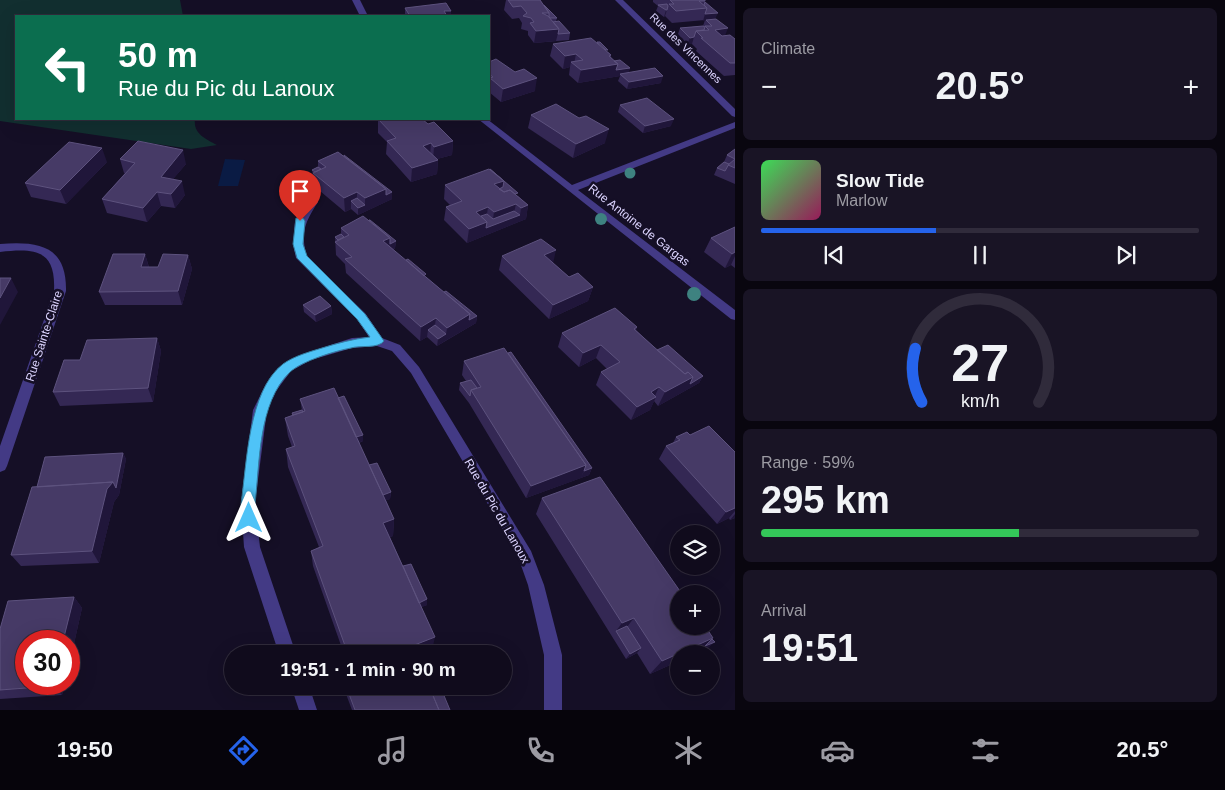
<!DOCTYPE html>
<html lang="en">
<head>
<meta charset="utf-8">
<style>
	:root { --surface:#100b1c; --page:#191425; --text:#f1f3f6; --muted:#9c9ba3; --line:#302b3b; --accent:#2563eb }
	body { margin:0; font-family:Arial,sans-serif; background:var(--page); color:var(--text); height:100vh; display:flex; flex-direction:column; font-size:19px; white-space:nowrap }
	* { box-sizing:border-box; margin:0 }
	p { font-size:16px; color:var(--muted) }
	.icon { flex:none; width:28px; height:28px; fill:none; stroke:currentColor; stroke-width:2; stroke-linecap:round; stroke-linejoin:round }
	.map { position:relative; flex:1; overflow:hidden }
	.drawer { display:flex; flex-direction:column; gap:8px; padding:8px; background:#09060f; width:490px }
	.drawer>* { flex:none }
	.hud { position:absolute; left:15px; top:15px; width:475px; height:105px; border-radius:0px; box-shadow:0 5px 20px #0002,0 0 0 1px var(--line); background:#0b6e4f; color:#fff; overflow:hidden }
	.buttons { position:absolute; left:670px; top:525px; display:grid; gap:10px }
	.buttons a { display:grid; place-items:center; width:50px; height:50px; border-radius:50%; background:var(--surface); box-shadow:0 5px 20px #0002,0 0 0 1px var(--line); font-size:25px }
	.speed { position:absolute; left:15px; top:630px; display:flex; gap:10px; font-size:25px; font-weight:700; text-align:center }
	.speed>* { display:grid; place-content:center; width:65px; height:65px; border-radius:50%; background:var(--surface); box-shadow:0 5px 20px #0002,0 0 0 1px var(--line); line-height:1 }
	.speed .limit { border:8px solid #d22; background:#fff; color:#111 }
	.pin { position:absolute; display:grid; place-items:center; width:42px; height:42px; color:#fff; margin:-51px -21px; border-radius:50% 50% 50% 0; rotate:-45deg; box-shadow:0 0 5px #0007 }
	.pin .icon { rotate:45deg }
	.me { position:absolute; width:55px; margin:-28px; rotate:0deg; stroke-linejoin:round; filter:drop-shadow(0 0 4px #0008) }
	.turn { display:flex; align-items:center; gap:18px; height:105px; padding:0 20px; font-size:22px }
	.turn .icon { width:65px; height:65px; stroke-width:2.5 }
	.turn b { display:block; font-size:35px; line-height:42px }
	.big { font-size:38px; font-weight:800; line-height:1.1 }
	.drawer .widget { flex:1; display:flex; flex-direction:column; justify-content:center; gap:8px; min-width:0; padding:0 18px; border-radius:8px; background:var(--page) }
	.drawer .dial { align-items:center; gap:0 }
	.dial svg { height:130px; overflow:visible; fill:none; stroke:var(--line); stroke-width:7; stroke-linecap:round; text-anchor:middle }
	.dial text { fill:var(--text); stroke:none }
	.song { display:flex; align-items:center; gap:15px }
	.cover { width:60px; height:60px; border-radius:8px; background:linear-gradient(135deg,hsl(130 70% 55%),hsl(330 70% 35%)) }
	.played { height:5px; border-radius:2px; background:linear-gradient(90deg,var(--accent) 40%,var(--line) 40%) }
	.keys { display:flex; justify-content:space-around; direction:ltr }
	.heat { display:flex; justify-content:space-between; align-items:center; font-size:28px; direction:ltr }
	.charge { height:8px; border-radius:4px; background:linear-gradient(90deg,#34c759 59%,var(--line) 0) }
	.trip { position:absolute; left:224px; top:645px; width:288px; height:50px; border-radius:25px; background:var(--surface); box-shadow:0 5px 20px #0002,0 0 0 1px var(--line); font-weight:800; line-height:50px; text-align:center }
	.tab-bar { display:flex; height:80px; justify-content:space-around; align-items:center; background:#06040b; color:var(--muted) }
	.tab-bar .icon { width:35px; height:35px }
	.tab-bar .on { color:var(--accent) }
	.tab-bar b { font-size:22px; color:var(--text) }
	main { display:flex; flex:1; min-height:0 }
	.map>svg:first-child { display:block }
	.green { fill:#122f30 }
	.water { fill:#0a1b44 }
	.lines { fill:none; stroke-linecap:round; stroke-linejoin:round }
	.street { fill:#433a85; fill-rule:evenodd }
	.tree { fill:#3e8280 }
	.wall { fill:#342854 }
	.shaded-wall { fill:#20163a }
	.building { fill:#463a66; stroke:#5d527e }
	.route { fill:#4fc3f7; stroke:#337fa1 }
	.labels { text-anchor:middle; stroke-width:5; stroke-linejoin:round; paint-order:stroke }
	.far-street-label { font-size:11px; fill:#dcd4ff; stroke:#150f26 }
	.street-label { font-size:12px; fill:#dcd4ff; stroke:#150f26 }
</style>
</head>
<body>
<main>
<div class="map">
<svg width="735" height="710" viewBox="0 0 735 710">
	<rect width="100%" height="100%" fill="#150f26"/>
	<path class="green" d="M0 0H180L183 16H16V119H195C193 134 206 139 217 145L191 149 0 121Z"/>
	<path class="water" d="M225 159 245 160 238 186H218Z"/>
	<g class="lines">
		<path class="street" d="M352 0H360L368 16H360Z
			M615 0H623L735 109V117L732 116Z
			M478 119H487L572 185 735 122V128L578 190 735 310V320L731 319Z
			M313 199 318 202C305 222 300 233 307 257L365 313 382 338 400 345 419 367 531 551 544 585 562 655V710H544V655L528 585 517 554 411 373 392 351 377 346 352 348 311 360 291 371 276 391 267 410 255 503 260 547 296 654H279L244 547 241 503 253 410 266 384 283 365 303 354 352 338 369 337 357 319 296 258 293 244 295 221 309 200Z
			M0 244C39 241 67 246 66 291L7 466 5 470 0 472V446L54 291C56 250 36 248 0 252Z
			M291 686H309L317 710H299Z"/>
	</g>
	<g class="tree">
		<circle cx="630" cy="173" r="5.5"/>
		<circle cx="601" cy="219" r="6"/>
		<circle cx="694" cy="294" r="7"/>
	</g>
	<path class="wall" d="M506 0H540L544 5 557 18 556 21 570 33 569 40 534 43 528 35V31L521 29 522 23 519 18 512 19 504 10Z
		M653 0H705V2L725 36 735 39V75L724 76 696 51 697 49 692 44H687L678 34 680 28 703 26 705 20 672 23 665 16 664 17 656 11 658 6 653 2Z
		M405 8 451 16H405Z
		M553 44 608 52 611 55V57L614 61 630 68 628 73 661 83 627 89 618 81 620 76 578 83 569 75 570 67 563 69 550 56Z
		M489 60 535 91 501 102 489 92Z
		M620 105 671 126 643 133 618 112Z
		M531 115 605 143 573 158 528 128Z
		M378 119 428 124 453 141 452 155 437 159 438 160 437 174 411 182 386 154 387 142 378 133Z
		M735 149V184L714 175 717 168 724 162 727 155Z
		M120 159 186 164 173 179 185 195 175 208 161 206 147 222 107 213 102 199 125 173H124Z
		M318 161 392 192V199L358 215 351 209 345 212 314 186 312 170 318 167Z
		M107 162 66 204 31 197 25 183Z
		M445 185 518 196 528 205 526 219 467 243 444 220 446 207 450 205 444 199Z
		M735 227V268L731 265 725 268 704 252 711 238Z
		M341 228 396 241 395 248 393 250 444 292 477 316 476 323 437 346 427 337 420 341 346 273 345 264 336 255 335 237 341 234Z
		M145 254 149 267H158L188 255 192 269 182 305H105L99 292Z
		M502 256 553 263 569 277 593 287 588 301 549 319 499 270Z
		M303 305 331 306 332 314 316 322 304 312Z
		M637 327 636 330 657 350 703 376 699 383 658 406 654 401 650 410 631 420 596 385 601 372 607 369 596 358 579 367 558 347 562 333Z
		M157 338 161 351 153 402 60 406 53 392 80 360Z
		M464 361 592 468 589 475 526 498 469 403 459 390 460 383 466 381 462 375Z
		M338 398 363 441 359 443 369 465 391 492 390 499 386 500 394 519 393 536 390 537 403 566 427 599V605L421 607 432 650 426 653V654H344L313 566 311 551 319 547 288 467 286 449 292 447 288 436 285 418 292 416V413L302 410 300 399Z
		M690 435 735 452V518L730 520 729 518 717 524 659 459 666 446 673 443 676 437Z
		M123 453 126 459 119 495 114 502 99 563 21 566 11 555 37 487Z
		M542 498 712 639 709 647 694 654H679V661L650 674 637 653 626 659 536 514Z
		M74 597 82 608 69 666V641L65 684 62 695 0 699V629Z
		M343 686H440L450 710H352Z"/>
	<path class="shaded-wall" d="M666 10H667L665 16 664 17Z
		M444 11H451V16H443Z
		M718 13 715 19 703 21 705 14Z
		M728 28 723 41 715 30Z
		M559 29 556 41 534 43 536 31Z
		M694 37 692 44H687L690 38Z
		M576 54 574 64 571 62 570 67 563 69 565 56Z
		M618 64 614 77 578 83 581 70Z
		M630 68 628 75 620 74V76L614 77 616 70Z
		M663 76 661 83 627 89 629 82Z
		M537 78 535 91 501 102 503 89Z
		M674 119 671 126 643 133 645 126Z
		M609 129 605 143 573 158 576 144Z
		M453 141 452 155 433 160 434 147Z
		M431 143 430 157 423 146Z
		M102 148 107 162 66 204 60 190Z
		M183 150 186 164 164 190 161 177Z
		M438 160 437 174 411 182 412 168Z
		M182 181 185 195 175 208 171 194Z
		M504 181 502 195 494 184Z
		M386 189 392 192V199L358 215V208L365 205V198Z
		M157 192 161 206 147 222 143 208Z
		M357 192V206L351 201V209L345 212 344 198Z
		M516 204 513 217 520 215 521 208 528 205 526 219 467 243 469 229 487 222 492 226 494 212Z
		M488 207 486 221 476 212Z
		M390 238 389 252 383 241Z
		M396 241 395 248 389 252 390 244Z
		M556 250 553 264 544 255Z
		M735 252V256L731 265 725 268 732 254Z
		M145 254 149 268 141 267Z
		M188 255 192 269 182 305 178 291Z
		M11 278 18 292 0 325V298Z
		M593 287 588 301 549 319 553 305Z
		M331 306 332 314 316 322 315 315Z
		M470 314 477 316 476 323 445 341 447 328Z
		M436 318 434 332 428 330 427 337 420 341 421 327Z
		M446 334 445 341 437 346 438 339Z
		M157 338 161 351 153 402 148 388Z
		M601 345 596 358 579 367 583 353Z
		M703 376 699 383 658 406 665 392 693 377Z
		M659 387 654 398 656 397 650 410 631 420 637 407 651 392Z
		M363 435V441L352 445V438Z
		M123 453 126 459 119 495 114 502 99 563 92 551 107 489Z
		M586 465 581 478 526 498 531 486Z
		M592 468 589 475 581 478 584 471Z
		M391 492 390 499 378 503V496Z
		M735 508V511L729 518 717 524 726 512Z
		M735 514V518L730 520Z
		M394 519 393 536 383 539V523Z
		M74 597 82 608 69 666V641H63Z
		M427 599V605L415 610 416 604Z
		M634 618 623 632 616 631 622 623Z
		M435 637 432 650 424 654H411L412 646Z
		M713 638 705 646 715 642 709 647 694 654H679V661L650 674 662 661Z
		M641 648 637 653 626 659 630 654Z
		M53 684H65L62 695 52 686Z"/>
	<path class="building" d="M508 0H540L549 13H542L548 16 559 29 536 31 530 23 534 22 531 18 523 16 527 13 521 6 513 7Z
		M670 0H705V1H699L707 8 676 11 669 4H674Z
		M705 2 718 13 705 14 707 8 704 5Z
		M446 3 451 11H444L447 16H410L405 8Z
		M667 4 668 6 667 10H666L658 5Z
		M544 5 557 18H550L549 17V13Z
		M716 19 728 28 715 30 722 36 730 35 735 39V63H730L701 38H703L696 31 709 30 705 26H712L706 20Z
		M559 21 570 33 558 34 559 29 553 22Z
		M703 26 705 27 704 30 696 31 694 37 690 38 680 28Z
		M591 38 611 55 609 56 618 64 581 70 571 62 583 60 576 54 565 56 553 44Z
		M597 42H600L608 50H606Z
		M496 59 515 72 524 69 537 78 503 89 490 78 493 77 489 74V62Z
		M620 60 630 68 616 70 618 64 614 61Z
		M655 68 663 76 629 82 620 74Z
		M647 98 674 119 645 126 620 105Z
		M556 104 579 118 586 116 609 129 576 144 531 115Z
		M378 119H422L428 124 434 122 453 141 434 147 431 143 423 146 438 160 412 168 387 141 396 138Z
		M138 141 183 150 161 177 182 181 171 194 157 192 143 208 102 199 135 163 120 159Z
		M69 142 102 148 60 190 25 183Z
		M735 149V168L728 165 735 159 727 155Z
		M338 152 386 189 365 198 357 192 344 198 313 173 326 167 318 161Z
		M344 155 392 192 386 195V189L344 156Z
		M724 162 729 164 725 171 717 168Z
		M318 167 321 169 315 172 312 170Z
		M489 169 504 181 494 184 504 192 510 190 528 205 521 208 516 204 494 212 488 207 476 212 487 222 469 229 446 207 462 201 445 185Z
		M490 169 518 193 515 194 510 190 504 192 499 189 503 187 504 181Z
		M357 198 365 205 358 208 351 201Z
		M514 211 520 215 486 228 487 222 481 216 487 214 493 219Z
		M363 216 390 238 383 241 470 314 447 328 436 318 421 327 345 259 352 257 335 242 349 235 341 228Z
		M369 220H370L396 241 390 244V238Z
		M735 227V252L732 254 711 238Z
		M341 234 344 237 338 240 335 237Z
		M541 239 556 250 544 255 569 277 578 273 593 287 553 305 502 256Z
		M113 254H145L141 267H158L163 254 188 255 178 291 99 292Z
		M408 259 426 274 424 276 406 260Z
		M0 278H11L0 298Z
		M446 291 477 316 469 320 470 314 444 292Z
		M320 296 331 306 315 315 303 305Z
		M615 308 637 327 634 329 654 347 685 374 688 372 693 377 665 392 659 387 651 392 656 397 637 407 601 372 620 362 601 345 583 353 562 333Z
		M435 325 446 334 438 339 428 330Z
		M157 338 148 388 53 392 64 360H80L87 340Z
		M668 345 703 376 690 384 693 377 688 372 685 374 657 350Z
		M504 348 586 465 531 486 471 390 481 387 464 361Z
		M511 352 592 468 584 471 586 465 508 353Z
		M471 380 477 388 471 390 470 396 460 383Z
		M334 388 394 519 383 523 435 637 412 646 415 654H348L311 551 323 546 286 449 295 446 285 418 305 411 300 399Z
		M344 396 363 435 356 437 338 398Z
		M302 410 303 412 293 415 292 413Z
		M709 426 735 452V508L726 512 666 446 680 440 676 437 687 432 690 435Z
		M123 453 116 488 113 482 37 487 45 457Z
		M377 463 391 492 383 495 369 465Z
		M600 477 682 594H679V626H705L713 638 662 661 634 618 622 623 542 498Z
		M113 482 107 489 92 551 11 555 32 487Z
		M411 564 427 599 419 603 403 566Z
		M74 597 63 641H26V684H53L52 686 0 690V629L8 601Z
		M627 626 641 648 630 654 616 631Z
		M712 639 715 642 705 646Z
		M424 649 426 654H415L414 653Z
		M346 686H429L439 710H355Z
		M429 686H440L450 710H439Z"/>
	<path class="route" d="M296 218H303L305 221 303 244 307 256 365 314 384 341C378 349 360 345 351 348 335 351 302 361 290 372 258 403 260 462 255 504L256 518 254 522 249 524 244 522 241 504C247 463 248 391 283 364 294 356 309 352 322 348 338 343 353 339 370 337L357 319 297 258 293 244Z"/>
	<g class="labels">
		<g class="far-street-label">
			<text transform="translate(686 48) rotate(44)" y="4">Rue des Vincennes</text>
		</g>
		<g class="street-label">
			<text transform="translate(639 225) rotate(38)" y="4">Rue Antoine de Gargas</text>
			<text transform="translate(44 336) rotate(-72)" y="4">Rue Sainte-Claire</text>
			<text transform="translate(497 511) rotate(60)" y="4">Rue du Pic du Lanoux</text>
		</g>
	</g>
</svg>
<div class="buttons">
<a><svg class="icon" aria-label="layers" viewBox="0 0 24 24"><path d="M12 4l9 5-9 5-9-5zM3 14l9 5 9-5"/></svg></a>
<a>+</a>
<a>−</a>
</div>
<div class="speed"><div class="limit">30</div></div>
<div class="pin" style="left:300px;top:221px;background:#d93025"><svg class="icon" aria-label="arrive" viewBox="0 0 24 24"><path d="M6 21V4h12l-3 4 3 4H6"/></svg></div>
<svg class="me" style="left:249px;top:518px" viewBox="-20 -20 40 40"><path d="M0-17L14 15 0 8-14 15z" fill="#4fc3f7" stroke="#fff" stroke-width="4"/></svg>
<div class="trip">19:51 · 1 min · 90 m</div>
<div class="hud">
<div class="turn"><svg class="icon" aria-label="left" viewBox="0 0 24 24"><path d="M17 20v-9H6M10 6l-5 5 5 5"/></svg><div><b>50 m</b>Rue du Pic du Lanoux</div></div>
</div>
</div>
<section class="drawer">
<div class="widget"><p>Climate</p>
<div class="heat"><a>−</a><b class="big">20.5°</b><a>+</a></div>
</div>
<div class="widget">
<div class="song"><i class="cover"></i><div><b>Slow Tide</b><p>Marlow</p></div></div>
<div class="played"></div>
<div class="keys"><svg class="icon" aria-label="previous" viewBox="0 0 24 24"><path d="M18 5L8 12l10 7zM5 5v14"/></svg><svg class="icon" aria-label="pause" viewBox="0 0 24 24"><path d="M8 5v14M16 5v14"/></svg><svg class="icon" aria-label="next" viewBox="0 0 24 24"><path d="M6 5l10 7-10 7zM19 5v14"/></svg></div>
</div>
<div class="widget dial"><svg viewBox="0 0 100 80">
<path d="M14 69A42 42 0 1 1 86 69"/>
<path d="M14 69A42 42 0 0 1 10 36" stroke="#2563eb"/>
<text x="50" y="56" font-size="32" font-weight="700">27</text>
<text x="50" y="72" font-size="11">km/h</text>
</svg></div>
<div class="widget"><p>Range · 59%</p><b class="big">295 km</b><div class="charge"></div></div>
<div class="widget"><p>Arrival</p><b class="big">19:51</b></div>
</section>
</main>
<nav class="tab-bar">
<b>19:50</b>
<svg class="icon on" aria-label="directions" viewBox="0 0 24 24"><path d="M12 3l9 9-9 9-9-9zM9 14v-3h6M13 9l2 2-2 2"/></svg>
<svg class="icon" aria-label="music" viewBox="0 0 24 24"><path d="M9 18V5l10-2v13"/><circle cx="6" cy="18" r="3"/><circle cx="16" cy="16" r="3"/></svg>
<svg class="icon" aria-label="phone" viewBox="0 0 24 24"><path d="M5 4h4l2 5-3 2q2 4 5 5l2-3 5 2v4C11 20 4 13 5 4z"/></svg>
<svg class="icon" aria-label="climate" viewBox="0 0 24 24"><path d="M12 3v18M4 7l16 10M4 17L20 7"/></svg>
<svg class="icon" aria-label="car" viewBox="0 0 24 24"><path d="M5 17H2v-5l4-1 3-4h7l3 4 3 1v5h-3M9 17h6M6 11h13"/><circle cx="7" cy="17" r="2"/><circle cx="17" cy="17" r="2"/></svg>
<svg class="icon" aria-label="filters" viewBox="0 0 24 24"><path d="M4 7h16M4 17h16"/><circle cx="9" cy="7" r="2"/><circle cx="15" cy="17" r="2"/></svg>
<b>20.5°</b>
</nav>
</body>
</html>
